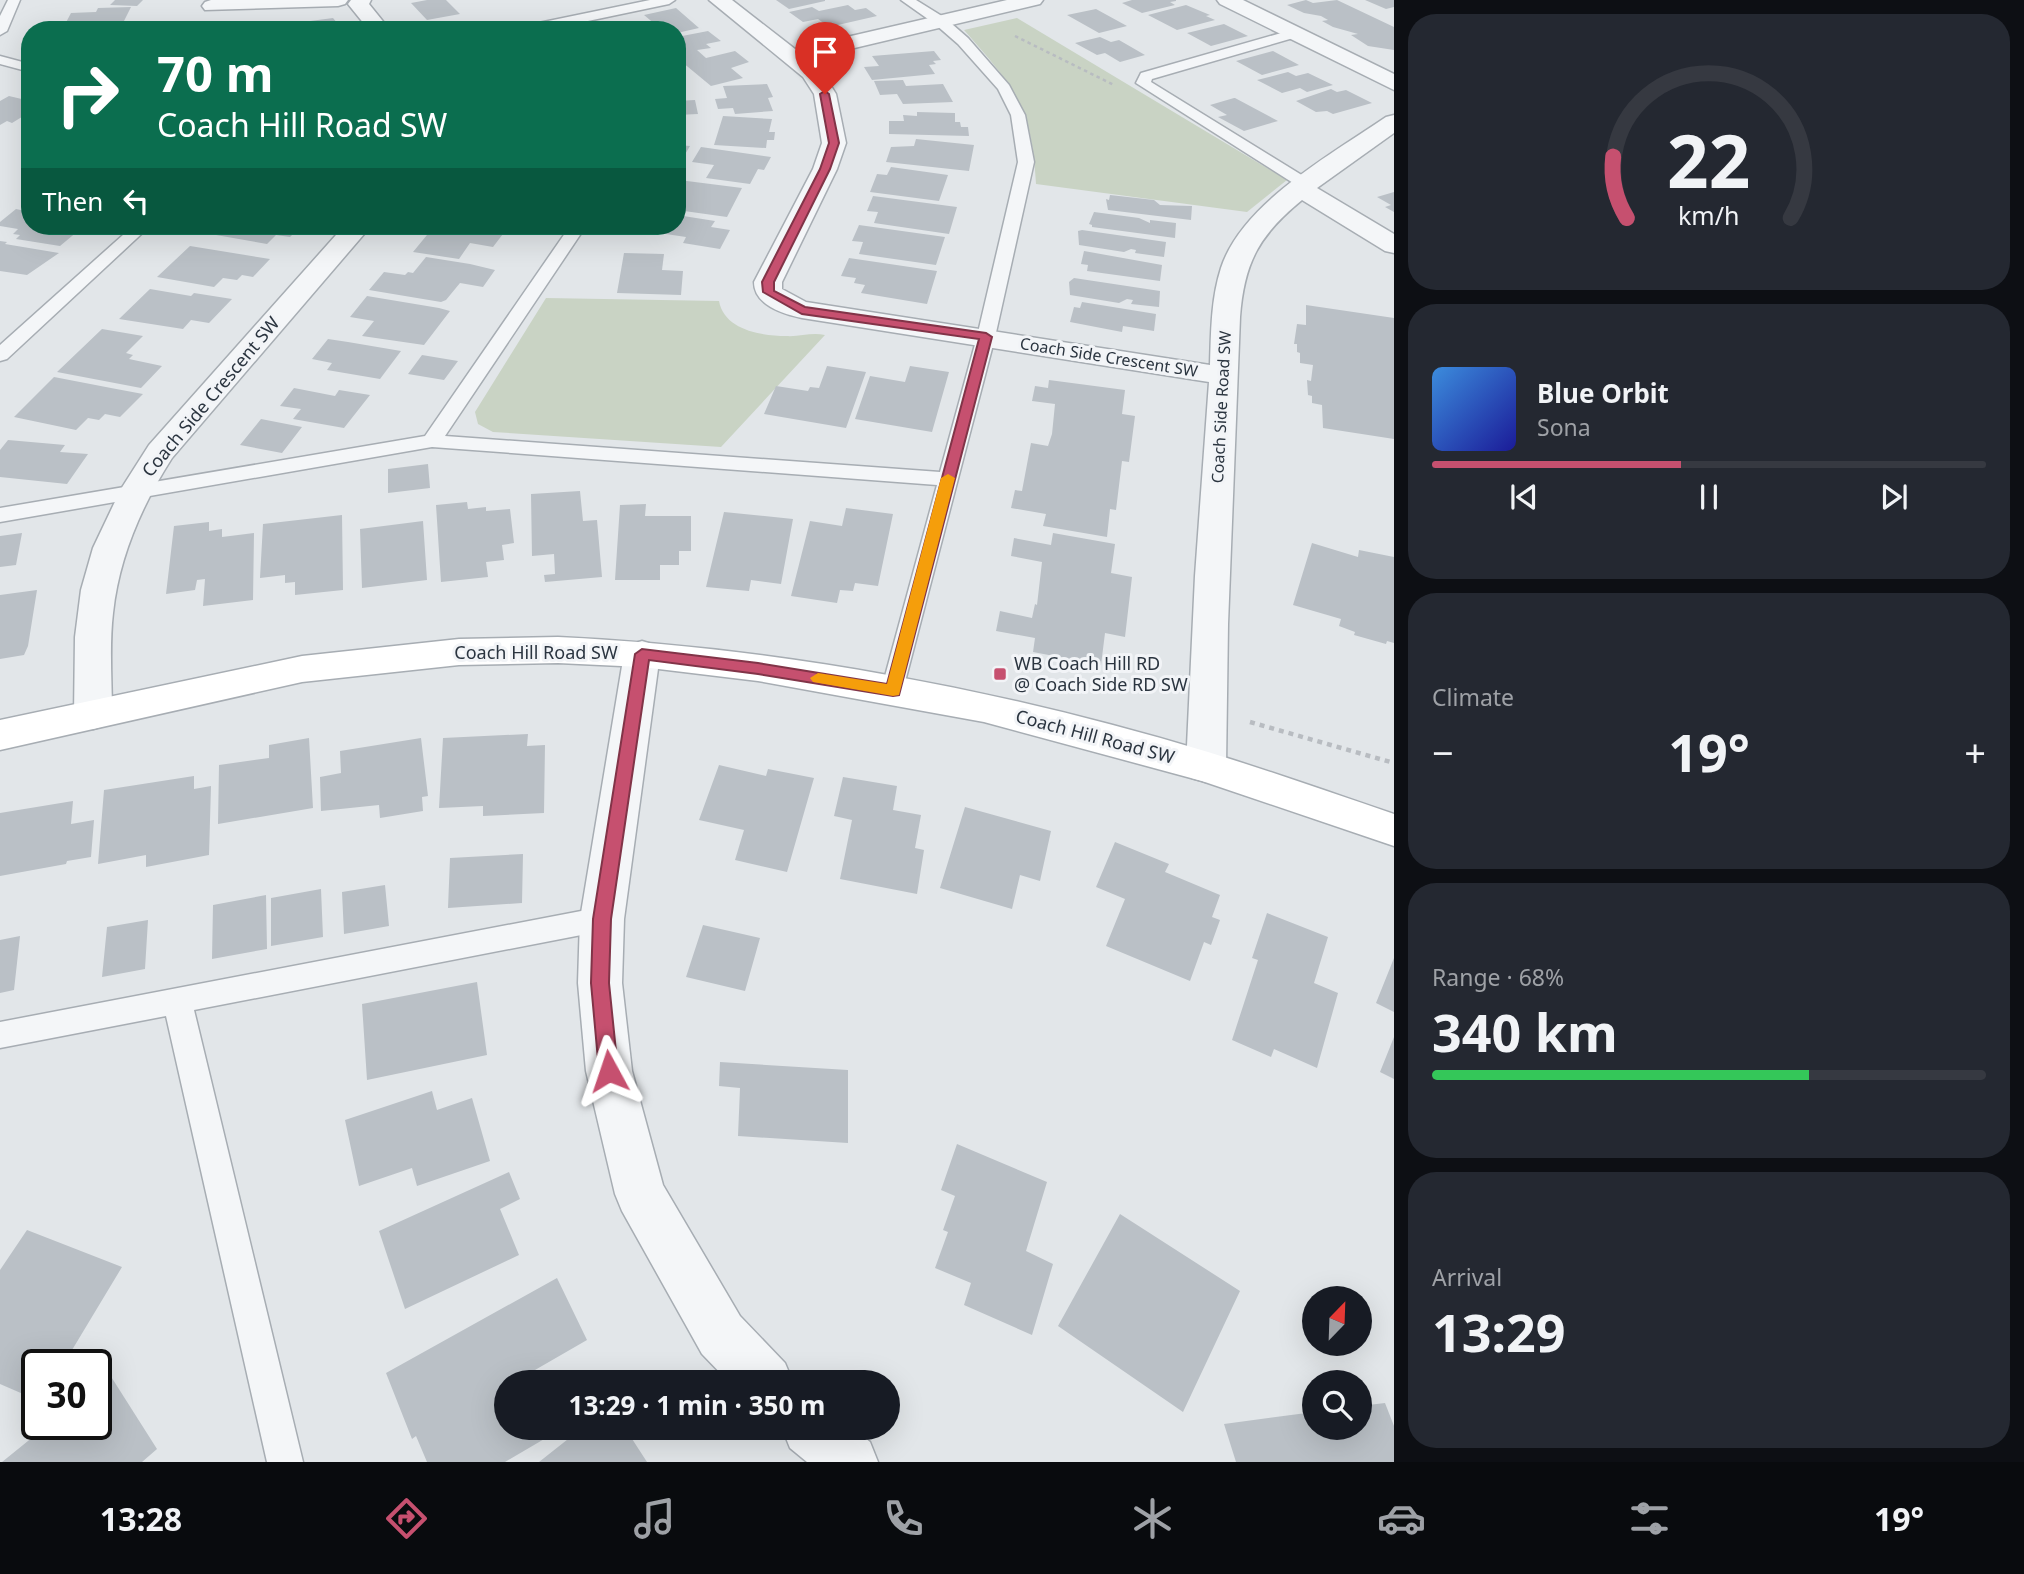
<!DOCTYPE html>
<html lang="en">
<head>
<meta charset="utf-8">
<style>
	:root { --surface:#171b24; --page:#242831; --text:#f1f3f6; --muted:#9ea1a6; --line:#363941; --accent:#c6506f }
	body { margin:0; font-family:"Noto Sans",sans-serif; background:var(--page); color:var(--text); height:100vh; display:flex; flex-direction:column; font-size:26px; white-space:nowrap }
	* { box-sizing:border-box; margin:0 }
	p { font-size:23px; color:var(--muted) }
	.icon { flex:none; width:38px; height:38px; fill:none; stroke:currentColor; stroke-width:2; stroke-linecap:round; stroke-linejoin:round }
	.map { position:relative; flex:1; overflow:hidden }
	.side { display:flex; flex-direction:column; gap:14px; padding:14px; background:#0d0f14; width:630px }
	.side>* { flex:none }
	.hud { position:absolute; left:21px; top:21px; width:665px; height:214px; border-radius:28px; box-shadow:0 7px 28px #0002; background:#0b6e4f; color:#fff; overflow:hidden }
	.needle { width:46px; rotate:23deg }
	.fabs { position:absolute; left:1302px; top:1286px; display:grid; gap:14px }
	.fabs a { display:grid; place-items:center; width:70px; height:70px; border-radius:50%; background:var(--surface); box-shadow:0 7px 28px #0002; font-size:35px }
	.speed { position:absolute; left:21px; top:1349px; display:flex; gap:14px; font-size:35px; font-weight:700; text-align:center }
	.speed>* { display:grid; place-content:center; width:91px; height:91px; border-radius:50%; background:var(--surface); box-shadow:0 7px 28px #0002; line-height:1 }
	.speed .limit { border:4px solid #111; border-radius:10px; background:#fff; color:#111 }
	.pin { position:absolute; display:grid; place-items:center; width:60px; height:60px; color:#fff; margin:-72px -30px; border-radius:50% 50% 50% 0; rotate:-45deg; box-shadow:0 0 7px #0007 }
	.pin .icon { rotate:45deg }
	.me { position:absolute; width:77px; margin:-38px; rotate:355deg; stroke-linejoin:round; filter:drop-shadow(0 0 5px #0008) }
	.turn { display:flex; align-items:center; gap:24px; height:147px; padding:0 21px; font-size:32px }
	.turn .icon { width:91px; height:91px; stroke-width:2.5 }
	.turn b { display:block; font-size:49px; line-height:60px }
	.then { display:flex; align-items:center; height:66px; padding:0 21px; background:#0003; gap:14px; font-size:26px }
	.big { font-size:52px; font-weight:700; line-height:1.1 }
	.side .widget { flex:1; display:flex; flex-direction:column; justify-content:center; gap:10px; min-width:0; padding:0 24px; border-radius:28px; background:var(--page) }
	.side .dial { align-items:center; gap:0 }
	.dial svg { height:182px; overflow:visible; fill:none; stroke:var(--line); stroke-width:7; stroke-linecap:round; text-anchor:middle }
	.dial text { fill:var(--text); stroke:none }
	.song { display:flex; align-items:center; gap:21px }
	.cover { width:84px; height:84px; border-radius:10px; background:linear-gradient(135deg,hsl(210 70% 55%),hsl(240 70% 35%)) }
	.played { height:7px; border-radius:4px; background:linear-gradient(90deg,var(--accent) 45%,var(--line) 45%) }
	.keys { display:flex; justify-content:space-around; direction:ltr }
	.heat { display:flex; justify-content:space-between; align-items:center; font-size:38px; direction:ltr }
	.charge { height:10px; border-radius:5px; background:linear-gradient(90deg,#34c759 68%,var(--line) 0) }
	.trip { position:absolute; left:494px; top:1370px; width:406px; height:70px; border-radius:35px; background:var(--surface); box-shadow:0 7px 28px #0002; font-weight:700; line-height:70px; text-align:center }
	.menu { display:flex; height:112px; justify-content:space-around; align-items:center; background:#090b0e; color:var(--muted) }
	.menu .icon { width:49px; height:49px }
	.menu .active { color:var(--accent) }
	.menu b { font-size:32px; color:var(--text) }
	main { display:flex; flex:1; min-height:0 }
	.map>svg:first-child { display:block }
	.green { fill:#c9d3c4 }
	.building { fill:#bac0c6 }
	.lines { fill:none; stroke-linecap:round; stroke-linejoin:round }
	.lane-casing { stroke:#a7adb3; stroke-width:3 }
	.street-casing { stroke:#a7adb3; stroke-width:3 }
	.secondary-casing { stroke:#a7adb3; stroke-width:3 }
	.path-far1 { stroke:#b8bcc1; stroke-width:2.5; stroke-dasharray:3.5 3.5; stroke-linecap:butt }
	.path { stroke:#b8bcc1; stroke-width:4.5; stroke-dasharray:5 5; stroke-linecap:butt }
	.lane { fill:#f4f6f8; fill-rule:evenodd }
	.street { fill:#f4f6f8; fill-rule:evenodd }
	.secondary { fill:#fff; fill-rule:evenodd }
	.route { fill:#c6506f; stroke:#813448; stroke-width:2 }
	.slow { fill:#f59e0b }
	.poi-dot { fill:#c6506f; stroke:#f2f4f7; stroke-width:2.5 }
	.labels { text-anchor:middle; stroke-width:6; stroke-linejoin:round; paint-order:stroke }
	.far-street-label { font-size:16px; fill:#2b3540; stroke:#f2f4f7 }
	.street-label { font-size:18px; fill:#2b3540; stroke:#f2f4f7 }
	.poi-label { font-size:18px; fill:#2b3540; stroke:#f2f4f7; text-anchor:start }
</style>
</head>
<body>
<main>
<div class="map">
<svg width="1394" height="1462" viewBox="0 0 1394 1462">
	<rect width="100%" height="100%" fill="#e2e6e9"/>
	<path class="green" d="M1017 18 1287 180 1247 212 1036 184C1032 106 1014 87 964 30Z
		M546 298 719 301C724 330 762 336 786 336 800 337 811 332 825 335L721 447 493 432 478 424 475 412Z"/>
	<path class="building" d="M115 0H143L137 6 110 5Z
		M427 0H446L460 14 427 20 411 3Z
		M776 0H825V1L789 9Z
		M1132 0H1176V1L1170 2 1175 5 1142 13 1122 3Z
		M1306 0 1313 3 1337 0 1394 27V50L1368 46 1351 35 1358 34 1333 27 1322 21 1328 20 1321 16 1304 13 1287 5Z
		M1365 0H1394V7L1386 9Z
		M848 5 855 10 866 8 877 16 829 27 818 19 803 22 789 12 812 7 819 11Z
		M1186 5 1210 15 1206 16 1215 20 1177 30 1148 15Z
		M131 7 123 23H118L115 29 62 30 71 13 96 12 98 8Z
		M676 8 699 28 677 33V30H662L644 15Z
		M1096 9 1127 26 1099 33 1067 15Z
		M333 18 343 30H283L296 26 295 23Z
		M1224 24 1248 36 1211 46 1187 33Z
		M708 31 721 41 706 44 711 48 697 50 706 58 735 51 749 62 731 68 743 78 711 86 682 62 677 63V37Z
		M1100 37 1111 42 1119 40 1145 55 1120 62 1105 53 1097 55 1075 43Z
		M934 51 941 60 933 61 936 64 929 65 935 74 872 80 864 67 879 66 872 56Z
		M1273 51 1299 65 1262 75 1236 61Z
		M1288 72 1296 76 1308 73 1333 85 1307 92 1300 88 1282 93 1257 80Z
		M903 80 906 86 943 84 953 102 903 104 897 94 880 95 874 81Z
		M767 84 773 97 768 98 773 111 735 114 733 108 718 109 715 99 727 98 723 86Z
		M1331 89 1337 92 1346 90 1372 103 1333 114 1327 111 1316 112 1296 101Z
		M9 96 30 101V112L12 123 7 121 0 125V101Z
		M1234 98H1235L1278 121 1244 131 1218 117 1227 115 1210 105Z
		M695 100 698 114 677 115V101Z
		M917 112 955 113V122H960L961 127H968L969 136 889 134V121H904L903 115 917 116Z
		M723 116 772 119 769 132H775L774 140H767L766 148 714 145Z
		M916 139 974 145 969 171 886 162 891 147 914 146Z
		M677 145 690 146 681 161H677Z
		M701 147 771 157 764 170 758 169 750 184 706 178 714 165 692 162Z
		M891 167 948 175 939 201 870 192 877 174 887 175Z
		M679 180 742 188 727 217 677 210Z
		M1394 192V212L1385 207 1391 205 1377 197Z
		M1110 195 1154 200 1160 205 1192 206 1191 220 1108 210 1106 199 1109 200Z
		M873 196 957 207 949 234 874 223 878 212 867 211Z
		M16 209 30 212V226H84L60 246 16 239 20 235 13 234 18 229 0 226V222Z
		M1094 212 1139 218 1150 223V220L1176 223 1175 238 1092 227V225L1089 224Z
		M677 215 715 221 711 227 730 230 720 249 683 243 686 237 659 233 664 226H677Z
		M859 225 945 237 936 265 859 254 863 242 852 241Z
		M225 226H301L290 237 276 235 267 244 216 235Z
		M428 226H479L506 230 493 247 470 243 459 259 413 252 427 235 421 234Z
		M1082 230 1166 242 1164 257 1135 253 1136 250 1131 249 1124 252 1079 245 1078 231Z
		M0 241 7 242 5 244 59 253 27 275 0 271Z
		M190 246 270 259 253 277 242 275 237 280 223 278 214 287 157 277Z
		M1084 251 1162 265 1160 281 1087 271 1088 265 1081 264Z
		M624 253 664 254 662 270 683 271 681 295 617 293Z
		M426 257 470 264 495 270 483 287 460 283 446 300 441 302 369 290 384 272 405 275 408 272 413 273Z
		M849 258 937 271 927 304 861 293 865 285 854 283 856 278 841 276Z
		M1074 278 1160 291 1159 307 1131 304 1133 300 1127 299 1119 303 1070 295 1069 282Z
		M150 289 191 296 194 293 232 299 209 323 191 320 183 329 119 319Z
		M367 296 439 308 450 311 424 345 362 336 374 321 350 317Z
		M1082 302 1156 314 1154 331 1123 326 1122 332 1070 322 1074 307 1080 308Z
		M1306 305 1394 318V439L1323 428 1322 405 1312 403V396L1308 395 1307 380 1311 381 1313 365 1300 363V353L1297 352V344H1294L1297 324 1306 325Z
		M102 329 143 336 126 353 133 355 129 359 162 366 141 388 57 372Z
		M328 339 348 342 401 351 380 379 327 370 332 363 312 359Z
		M422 355 458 361 444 380 408 374Z
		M827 366 866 372 846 428 764 414 776 386 808 391 810 387 819 388Z
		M910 366 949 372 932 432 855 419 870 376 905 382Z
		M54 377 111 388 143 394 120 417 105 414 99 420 88 418 76 430 14 417Z
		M1049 380 1125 390 1122 414 1135 416 1129 462 1122 461 1116 510 1110 509 1107 537 1043 526 1046 514 1011 508 1015 490 1022 491 1031 443 1048 446 1052 434 1055 404 1032 401 1035 386 1048 388Z
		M294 388 335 396 339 390 370 395 344 428 293 419 301 409 280 406Z
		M261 419 302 427 282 453 240 445Z
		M8 440 65 445 60 452 88 454 67 484 0 477V450Z
		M428 464 430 488 388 493V469Z
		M580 491 583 521 597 520 602 577 545 582 544 575 555 574 554 554 532 556 531 494Z
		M467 502 468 509 486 507V511L510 509 514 543 502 545 504 560 486 562 488 577 441 582 436 505Z
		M646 504 645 516H691V551H679V565H660V580H615L620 505Z
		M846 508 893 514 878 586 855 583 853 591 840 590 837 603 791 596 810 521 842 526Z
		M724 512 793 519 781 584 751 580 749 591 706 587Z
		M342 515 343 590 295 595V582L285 583V575L260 578 263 524Z
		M423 521 427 580 362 588 360 529Z
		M209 522V531L222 529V537L254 533 253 600 203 606 205 579 197 580 195 590 166 594 174 526Z
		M22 533 16 565 0 567V536Z
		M1053 533 1115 544 1111 573 1132 577 1125 637 1105 633 1101 665 1033 652 1035 638 996 631 1000 611 1032 618 1035 604 1037 605 1042 562 1011 556 1014 538 1051 545Z
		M1312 543 1358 557 1359 550 1394 557V643L1387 641 1386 644 1354 635 1355 632 1339 626 1341 619 1293 605Z
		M37 590 28 646 24 655 0 659V595Z
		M528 734 527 746 545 745 544 813 483 816V806L439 808 443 738Z
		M309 738 313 808 218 824 219 765 269 758V745Z
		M421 738 428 796 422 797 423 811 380 818 379 805 321 811 320 777 341 773 340 751Z
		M719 765 766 776 768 769 814 778 787 872 735 860 744 830 699 820Z
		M194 776V789L211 786 209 855 146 867V855L98 864 104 790Z
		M843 777 897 786 893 810 921 815 915 848 924 850 917 894 840 879 852 820 834 816Z
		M73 801 71 824 94 820 91 857 67 861 66 864 0 876V813Z
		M965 807 1051 831 1040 881 1020 875 1012 909 940 888Z
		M1115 842 1169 864 1165 872 1220 895 1212 917 1220 920 1211 945 1204 942 1190 981 1106 946 1125 899 1096 887Z
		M523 854 522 903 448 908 450 858Z
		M385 885 389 926 344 934 342 892Z
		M321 889 323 937 271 946V898Z
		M266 895 267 949 212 959 213 905Z
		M1267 913 1328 937 1314 983 1338 993 1317 1068 1274 1049 1271 1057 1232 1040 1258 960 1252 958Z
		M148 920 145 969 102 977 107 927Z
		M703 925 760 938 745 991 686 977Z
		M20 936 14 990 0 993V940Z
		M1394 958V1012L1376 1003Z
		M477 982 487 1055 367 1080 362 1004Z
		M1394 1037V1079L1380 1072Z
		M720 1062 848 1070V1143L738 1136 740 1088 719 1086Z
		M432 1091 437 1110 472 1098 490 1161 417 1186 412 1168 359 1186 345 1120Z
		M957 1144 1047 1182 1026 1251 1053 1264 1032 1335 964 1305 971 1283 935 1268 948 1232 943 1230 955 1196 941 1190Z
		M509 1172 520 1199 500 1209 519 1255 405 1309 379 1231Z
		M1120 1214 1240 1291 1183 1412 1058 1326Z
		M27 1230 122 1267 63 1365H37V1400L0 1384V1270Z
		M557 1278 587 1340 535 1370 541 1382H506V1428H563L505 1462H427L416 1436 412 1439 386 1373Z
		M110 1375 157 1449 142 1462H2L49 1424H96V1387Z
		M1385 1403 1394 1426V1462H1236L1224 1424 1314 1412V1428H1360V1406Z
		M582 1428H625L647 1462H539Z"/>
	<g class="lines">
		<defs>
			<path id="lane" d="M8 0H20L7 31 0 35V16Z
				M650 0H675L669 4 545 30H517L524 26Z
				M901 0H916L945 18 968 38 1009 85 1025 115 1034 162 995 337 901 697 893 700 885 697 881 691 937 485 432 447 0 522V508L425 436 570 226H586L445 436 940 472 977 337 1018 162 1011 115 998 89 958 44 935 24Z
				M1295 29 1300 30V36L1152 79 1151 82 1313 182 1315 185 1313 188H1301L1136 83 1141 73Z
				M0 56 30 64V72L0 64Z
				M133 226H150L7 359 0 361V345Z
				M602 907 612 911 616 919 612 927 602 931 194 1010 303 1462H267L166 1016 0 1048V1022Z"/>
			<path id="street" d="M211 0H348L345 4 338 6 205 10 202 6 205 2Z
				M351 0H371L369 4 390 30H369L348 4Z
				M709 0H732L795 49 1007 0H1043L1040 4 808 59 820 68 836 94 846 143 837 169 782 282V289L806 302 1210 365C1211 332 1211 299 1221 268 1242 203 1332 154 1386 117L1394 115V133L1317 188 1394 234V253L1385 251 1302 200C1259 235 1244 263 1240 317L1228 624 1226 767 1220 778 1206 782 1192 778 1186 767 1195 576 1209 382 802 318C783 314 754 305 754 282L813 169 822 143 814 94 803 77Z
				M1217 0H1243L1394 74V90L1220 4Z
				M344 226H371L172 458C142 505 119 557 113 613 109 646 112 681 112 715L106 725 93 729 80 725 74 715 75 637 81 590 93 548 121 489 149 445Z
				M642 641 655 645 660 654 624 919 622 983 632 1071 663 1185 740 1316 785 1363 793 1382H729L702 1354 622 1211 615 1194 586 1071 578 983 580 919 624 654 629 645Z
				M782 1428H853L870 1442 878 1462H807L790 1448Z"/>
			<path id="secondary" d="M558 637C776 647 999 689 1208 752 1270 771 1332 793 1394 814V846L1202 781 984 722 758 681 642 667 558 663 459 665 302 682 0 750V720L302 656 459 639Z"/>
		</defs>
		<use href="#lane" class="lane-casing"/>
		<use href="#street" class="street-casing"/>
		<use href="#secondary" class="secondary-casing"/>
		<path class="path-far1" d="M1015 36 1114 85"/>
		<path class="path" d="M1250 722 1394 763"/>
		<use href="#lane" class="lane"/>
		<use href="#street" class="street"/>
		<use href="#secondary" class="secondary"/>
	</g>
	<path class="route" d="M825 91 829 94 839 143 830 169 774 282V291L805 307 986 333 992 337 899 695 893 696 758 674 649 660 611 919 609 983 618 1071 616 1077 609 1080 602 1077 599 1071 591 983 593 919 635 654 642 649 758 663 887 684 979 339 802 314 763 292 762 282 820 169 829 143 820 94Z"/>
	<path class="slow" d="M948 474 955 478 899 695 893 696 813 682 810 678 818 673 887 684 941 478Z"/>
	<rect class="poi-dot" x="993" y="667" width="14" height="14" rx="3.5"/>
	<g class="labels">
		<g class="far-street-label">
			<text transform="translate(1109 357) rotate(9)" y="6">Coach Side Crescent SW</text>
			<text transform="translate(1221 407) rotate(-87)" y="6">Coach Side Road SW</text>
		</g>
		<g class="street-label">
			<text transform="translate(211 397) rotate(-50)" y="6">Coach Side Crescent SW</text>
			<text x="536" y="659">Coach Hill Road SW</text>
			<text transform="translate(1095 737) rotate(15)" y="6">Coach Hill Road SW</text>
		</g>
		<g class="poi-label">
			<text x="1014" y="670">WB Coach Hill RD<tspan x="1014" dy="21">@ Coach Side RD SW</tspan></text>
		</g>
	</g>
</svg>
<div class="fabs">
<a><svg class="needle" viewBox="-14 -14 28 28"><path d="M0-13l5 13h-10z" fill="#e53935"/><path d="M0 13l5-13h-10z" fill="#9ea1a6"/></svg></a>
<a><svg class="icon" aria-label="search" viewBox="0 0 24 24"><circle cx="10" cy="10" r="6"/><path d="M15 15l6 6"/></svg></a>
</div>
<div class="speed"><div class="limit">30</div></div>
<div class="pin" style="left:825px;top:94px;background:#d93025"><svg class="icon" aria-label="arrive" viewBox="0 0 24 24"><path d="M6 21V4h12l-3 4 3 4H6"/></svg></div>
<svg class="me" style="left:609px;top:1071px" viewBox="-20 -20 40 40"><path d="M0-17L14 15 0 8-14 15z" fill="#c6506f" stroke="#fff" stroke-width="4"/></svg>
<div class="trip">13:29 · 1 min · 350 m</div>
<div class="hud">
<div class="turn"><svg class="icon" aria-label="right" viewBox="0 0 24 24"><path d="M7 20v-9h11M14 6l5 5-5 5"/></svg><div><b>70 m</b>Coach Hill Road SW</div></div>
<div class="then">Then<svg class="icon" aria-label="left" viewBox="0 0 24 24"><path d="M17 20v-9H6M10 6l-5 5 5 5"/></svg></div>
</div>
</div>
<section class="side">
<div class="widget dial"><svg viewBox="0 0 100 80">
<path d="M14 69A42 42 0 1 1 86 69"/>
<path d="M14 69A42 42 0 0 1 8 42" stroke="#c6506f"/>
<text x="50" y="56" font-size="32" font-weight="700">22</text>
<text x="50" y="72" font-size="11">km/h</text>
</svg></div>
<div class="widget">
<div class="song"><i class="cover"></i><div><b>Blue Orbit</b><p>Sona</p></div></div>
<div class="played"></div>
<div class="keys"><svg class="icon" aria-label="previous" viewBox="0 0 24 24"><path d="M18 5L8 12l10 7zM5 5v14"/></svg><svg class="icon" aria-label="pause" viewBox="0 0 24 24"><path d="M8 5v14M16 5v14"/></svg><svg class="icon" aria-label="next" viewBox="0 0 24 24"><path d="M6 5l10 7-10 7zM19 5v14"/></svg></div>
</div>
<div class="widget"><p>Climate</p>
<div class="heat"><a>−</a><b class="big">19°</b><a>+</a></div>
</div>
<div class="widget"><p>Range · 68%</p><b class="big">340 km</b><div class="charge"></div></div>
<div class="widget"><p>Arrival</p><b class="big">13:29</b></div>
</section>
</main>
<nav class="menu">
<b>13:28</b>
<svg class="icon active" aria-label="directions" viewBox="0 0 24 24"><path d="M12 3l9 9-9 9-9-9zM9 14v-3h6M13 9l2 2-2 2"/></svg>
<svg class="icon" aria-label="music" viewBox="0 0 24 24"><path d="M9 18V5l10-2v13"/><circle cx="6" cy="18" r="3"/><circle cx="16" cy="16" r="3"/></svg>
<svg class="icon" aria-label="phone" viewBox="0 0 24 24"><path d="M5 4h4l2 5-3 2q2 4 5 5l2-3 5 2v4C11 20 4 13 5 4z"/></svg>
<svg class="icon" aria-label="climate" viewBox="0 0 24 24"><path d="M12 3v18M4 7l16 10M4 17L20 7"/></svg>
<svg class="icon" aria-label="car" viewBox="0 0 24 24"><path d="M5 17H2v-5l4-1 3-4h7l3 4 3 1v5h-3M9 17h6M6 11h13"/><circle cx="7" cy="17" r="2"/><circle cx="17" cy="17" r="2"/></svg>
<svg class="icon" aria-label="filters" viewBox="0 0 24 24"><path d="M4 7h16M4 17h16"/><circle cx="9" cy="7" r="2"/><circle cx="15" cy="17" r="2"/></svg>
<b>19°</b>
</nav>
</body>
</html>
